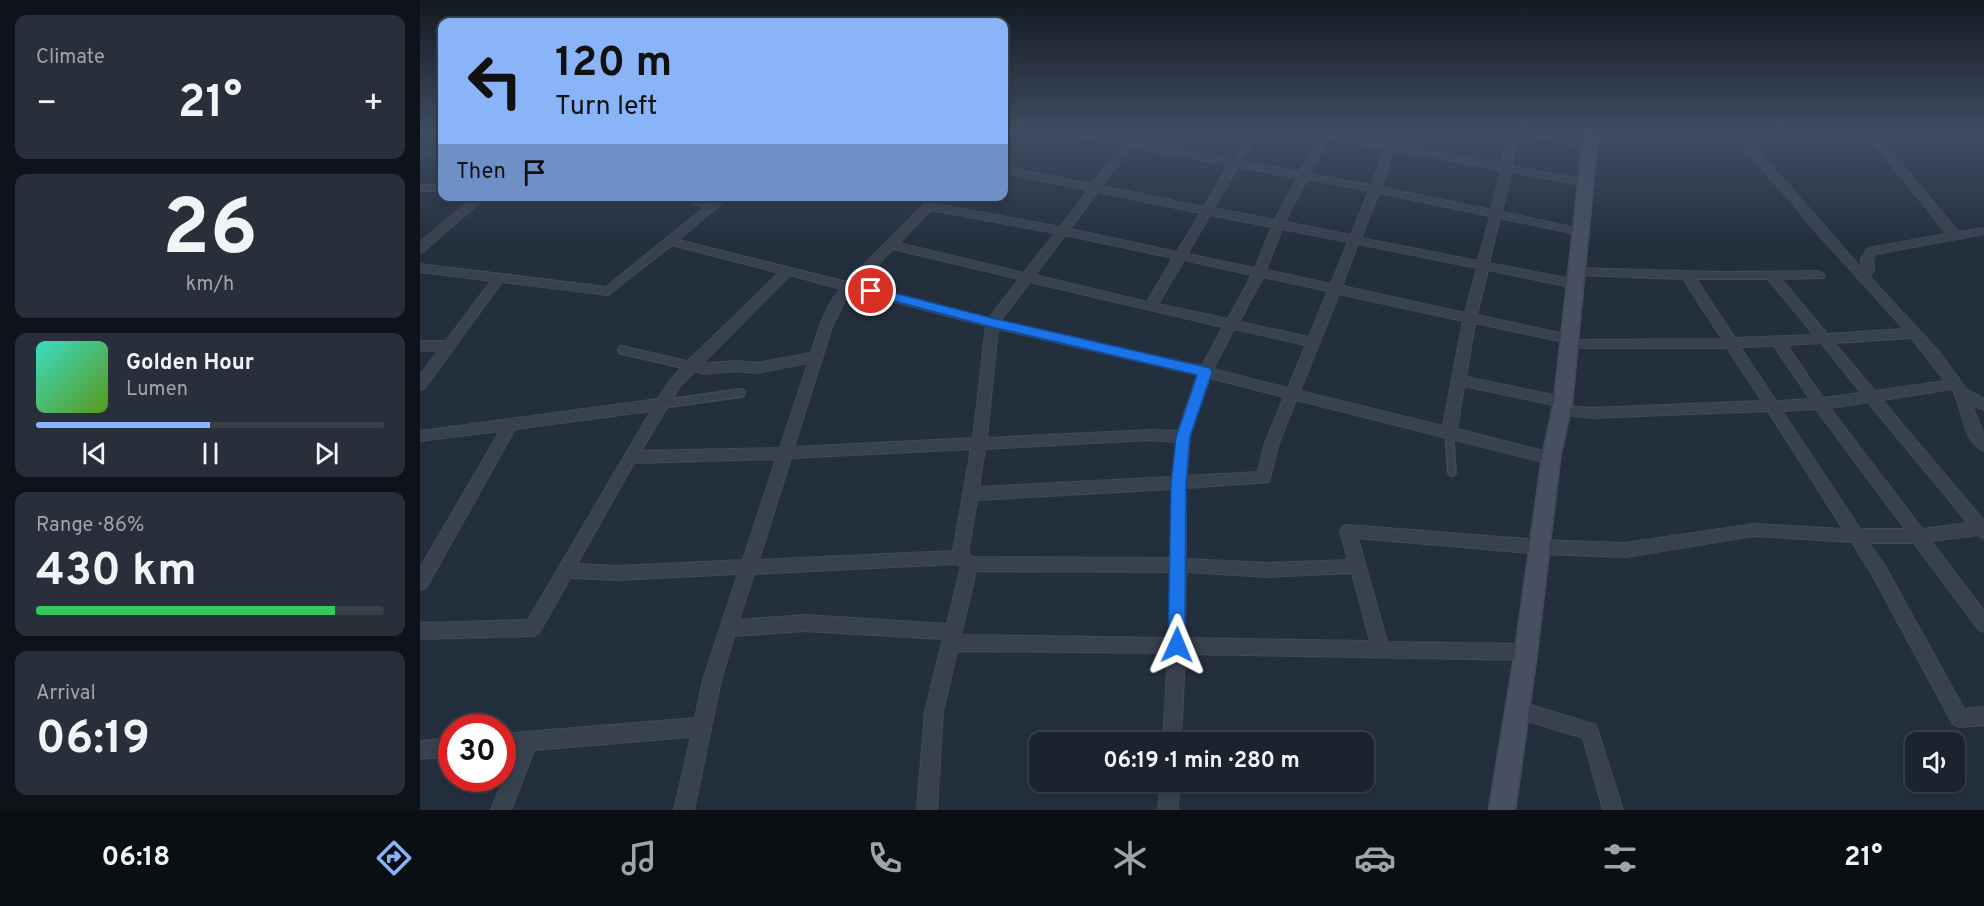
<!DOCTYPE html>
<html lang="en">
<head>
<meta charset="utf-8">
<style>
	:root { --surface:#1b232e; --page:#282f3a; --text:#f1f3f6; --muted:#a0a4aa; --line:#39404a; --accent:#8ab4f8 }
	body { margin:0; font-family:Overpass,sans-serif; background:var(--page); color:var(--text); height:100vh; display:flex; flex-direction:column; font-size:22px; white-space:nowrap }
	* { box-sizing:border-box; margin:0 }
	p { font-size:20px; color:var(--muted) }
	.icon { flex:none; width:33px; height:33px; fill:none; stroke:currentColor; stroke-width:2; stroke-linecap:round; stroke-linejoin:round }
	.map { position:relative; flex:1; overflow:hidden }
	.sheet { display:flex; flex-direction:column; gap:15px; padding:15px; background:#0f1319; width:420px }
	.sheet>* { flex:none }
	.guide { position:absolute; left:18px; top:18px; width:570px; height:183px; border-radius:12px; box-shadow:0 3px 9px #0003,0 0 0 2px var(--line); background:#8ab4f8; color:#111; overflow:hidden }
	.fabs { position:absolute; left:1485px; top:732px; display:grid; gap:12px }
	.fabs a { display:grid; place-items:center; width:60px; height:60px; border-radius:12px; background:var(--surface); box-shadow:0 3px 9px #0003,0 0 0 2px var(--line); font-size:30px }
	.speed { position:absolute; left:18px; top:714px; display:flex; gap:12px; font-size:30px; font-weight:700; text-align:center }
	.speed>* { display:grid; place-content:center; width:78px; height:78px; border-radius:50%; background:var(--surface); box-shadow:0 3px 9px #0003,0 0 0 2px var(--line); line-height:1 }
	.speed .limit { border:9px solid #d22; background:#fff; color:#111 }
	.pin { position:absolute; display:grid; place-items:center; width:51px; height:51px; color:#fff; margin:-26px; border:3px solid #fff; border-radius:50%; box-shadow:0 2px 6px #0007 }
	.me { position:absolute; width:66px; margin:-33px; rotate:1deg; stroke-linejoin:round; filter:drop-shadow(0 0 4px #0008) }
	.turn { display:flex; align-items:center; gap:21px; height:126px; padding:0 18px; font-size:27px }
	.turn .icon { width:78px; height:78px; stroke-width:2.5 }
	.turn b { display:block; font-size:42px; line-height:51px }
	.then { display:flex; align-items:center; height:57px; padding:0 18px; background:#0003; gap:12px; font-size:22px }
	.big { font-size:45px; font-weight:700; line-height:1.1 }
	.sheet .widget { flex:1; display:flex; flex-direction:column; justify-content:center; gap:9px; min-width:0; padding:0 21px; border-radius:12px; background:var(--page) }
	.sheet .dial { align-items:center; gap:0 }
	.dial b { font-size:78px; line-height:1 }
	.song { display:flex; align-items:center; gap:18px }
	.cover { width:72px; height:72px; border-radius:9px; background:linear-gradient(135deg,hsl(170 70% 55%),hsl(90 70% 35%)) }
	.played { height:6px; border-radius:3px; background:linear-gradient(90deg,var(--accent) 50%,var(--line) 50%) }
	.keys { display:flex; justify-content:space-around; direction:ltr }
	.heat { display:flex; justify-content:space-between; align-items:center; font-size:33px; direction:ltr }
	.charge { height:9px; border-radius:4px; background:linear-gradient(90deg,#34c759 86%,var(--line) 0) }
	.trip { position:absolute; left:609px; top:732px; width:345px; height:60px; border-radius:12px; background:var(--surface); box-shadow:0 3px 9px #0003,0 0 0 2px var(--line); font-weight:700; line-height:60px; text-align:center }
	.dock { display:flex; height:96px; justify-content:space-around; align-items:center; background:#0b0e12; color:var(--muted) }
	.dock .icon { width:42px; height:42px }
	.dock .active { color:var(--accent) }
	.dock b { font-size:27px; color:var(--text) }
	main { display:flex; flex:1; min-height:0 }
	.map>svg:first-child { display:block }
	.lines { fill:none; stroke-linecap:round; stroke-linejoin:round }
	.lane-casing { stroke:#414a57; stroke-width:10 }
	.street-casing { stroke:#414a57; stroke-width:2 }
	.secondary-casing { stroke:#414a57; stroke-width:3 }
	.lane { stroke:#38414e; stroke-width:7 }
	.street { fill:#38414e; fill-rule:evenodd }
	.secondary { fill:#465061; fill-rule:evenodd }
	.route { fill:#1a73e8; stroke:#114b97; stroke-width:1.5 }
</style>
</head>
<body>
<main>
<section class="sheet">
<div class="widget"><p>Climate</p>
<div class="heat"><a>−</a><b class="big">21°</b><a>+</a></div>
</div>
<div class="widget dial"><b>26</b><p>km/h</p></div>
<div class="widget">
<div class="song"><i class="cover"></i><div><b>Golden Hour</b><p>Lumen</p></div></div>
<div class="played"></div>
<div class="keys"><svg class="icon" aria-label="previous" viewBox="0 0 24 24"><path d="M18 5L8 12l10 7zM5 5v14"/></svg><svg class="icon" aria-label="pause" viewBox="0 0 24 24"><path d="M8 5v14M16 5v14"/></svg><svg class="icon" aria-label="next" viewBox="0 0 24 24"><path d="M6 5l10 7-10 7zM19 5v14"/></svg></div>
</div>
<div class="widget"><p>Range · 86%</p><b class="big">430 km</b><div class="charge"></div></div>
<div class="widget"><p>Arrival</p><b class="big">06:19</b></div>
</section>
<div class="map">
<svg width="1564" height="810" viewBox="0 0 1564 810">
	<rect width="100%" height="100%" fill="#242f3e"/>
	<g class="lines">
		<defs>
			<path id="lane" d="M202 350 271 366
				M242 404 321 393
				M1029 433 1032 472"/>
			<path id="street" d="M642 132H663L707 140 713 132H723L716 142 813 160 829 132H839L822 161 880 172 899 137 885 132H911L966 143 970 132H980L975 145 1082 164 1086 132H1116L1174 143 1175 145 1170 148 1096 133 1092 166 1166 180 1171 183 1166 186 1091 172 1082 212 1162 229 1168 232 1162 235 1080 218 1069 263 1156 280 1162 284 1156 288 1068 270 1057 315 1149 335 1153 336 1155 340 1302 339 1263 279 1157 275 1153 274 1151 271 1153 268 1302 272 1399 271 1405 275 1403 278 1361 279 1407 334 1484 329 1398 234 1312 132H1322L1442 269 1441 259 1448 248 1527 234 1445 132H1455L1538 232 1564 228V234L1456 254 1453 259 1454 271 1449 276 1520 353 1547 390 1564 399V410L1552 405 1564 435V451C1542 443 1543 406 1532 389L1462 400 1564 521V538L1558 535 1511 541 1564 611V632L1558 629 1494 543H1449L1466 568 1544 709 1564 707V725L1539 727 1533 724 1454 578 1432 542 1334 536 1205 557 1120 554 938 538 967 642 1106 644 1112 646 1114 652 1112 658 1106 660 765 654 761 742H743L748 653 537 651 523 712 517 810H497L505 712 523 639 385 631 314 636 301 680 274 810H254L271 737 114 750 91 810H71L95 751 82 752V734L275 718 283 680 318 574 198 580 150 578 119 633 113 636 0 639V623L108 620 231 411 95 429 6 588 0 590V568L80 431 0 441V431L238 399 250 380 266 363 359 273 252 245 188 295 82 282 5 388 0 390V375L19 350 0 351V341H26L71 281 0 272V264L186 287 285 207 247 196H267L291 202 298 196H310L258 240 427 282 512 196H523L516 204 640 227 668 190 584 173V167L672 184 703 145 647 135ZM908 138 964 149 951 185 890 174ZM712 147 809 165 784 207 682 186ZM974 150 1081 170 1071 210 961 187ZM818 167 877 178 855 220 794 208ZM887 179 949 191 931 235 865 222ZM678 192 781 213 757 252 650 229ZM959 193 1070 216 1058 261 941 238ZM511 210 635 233 604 273 479 243ZM790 215 852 227 835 268 767 254ZM862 229 928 242 911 284 846 270ZM645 235 753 258 727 302 615 275ZM938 244 1057 268 1045 313 922 286ZM473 249 599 279 569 318 439 285ZM764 260 832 275 808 319 738 304ZM370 275 421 289C405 305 398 332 391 353L337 363 314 361 282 364ZM843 277 908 291 889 337 819 322ZM1276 279H1348L1394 335 1315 338ZM610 282 803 327 782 366 580 321ZM432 291 566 326 553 438 374 447 412 327 426 298ZM919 294 1043 321 1023 426 880 391ZM1055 323 1144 342 1145 347 1149 348H1307L1342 401 1171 408 1148 406 1150 402 1148 398 1143 397 1046 377ZM578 329 777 375 758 431 729 430 567 438ZM814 329 886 345 868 388 793 369ZM1491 338 1525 381 1455 391 1414 343ZM1401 343 1441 393 1403 398 1367 345ZM1354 346 1390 399 1356 401 1320 347ZM388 363 360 448 221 451 260 386 275 371 285 374 314 371 337 373ZM790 378 864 397 844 446 838 472 767 476 770 437ZM1044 386 1138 406 1134 410 1136 414 1171 418 1348 411 1423 529 1334 524 1205 543 1120 540 928 525 923 526 920 531 928 560 847 563 766 559V488L849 482 858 446 876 400 1131 464 1136 462 1138 458 1136 454 1037 429ZM1448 402 1548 523 1502 529 1410 408ZM1396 409 1485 529H1440L1362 411ZM729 440 756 442 752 477 559 487 565 449ZM551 449 533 551 339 560 371 458ZM356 459 323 560 198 566 157 564 214 463ZM752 489 750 558 553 557 548 554 557 500ZM537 564 541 567 527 624 385 615 319 620 334 574ZM556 571 750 572 749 638 541 635ZM766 572 847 577 932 573 950 641 765 638Z
				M0 151H22V157H0Z
				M0 185H22V191H0Z
				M55 196H67L4 251 0 252V242Z
				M1097 701 1176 725 1203 810H1183L1163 738 1091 716 1088 710 1091 704Z
				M32 738V756L0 759V741Z
				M741 782H759L758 810H738Z"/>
			<path id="secondary" d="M1164 132H1178L1152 402 1140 458 1117 652 1095 810H1069L1095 652 1122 458 1134 402Z"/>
		</defs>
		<use href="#lane" class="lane-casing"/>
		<use href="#street" class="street-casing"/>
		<use href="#secondary" class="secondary-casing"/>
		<use href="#lane" class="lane"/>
		<use href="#street" class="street"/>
		<use href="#secondary" class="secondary"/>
	</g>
	<linearGradient id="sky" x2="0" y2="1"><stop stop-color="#141a22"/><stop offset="0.54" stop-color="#3f4d63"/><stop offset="1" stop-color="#3f4d63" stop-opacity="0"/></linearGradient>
	<rect width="1564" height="245" fill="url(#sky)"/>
	<path class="route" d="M451 287 572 318 790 368 792 372 770 437 766 484 765 645 763 650 757 653 751 650 748 645 751 484 756 437 777 375 572 327 447 294 445 291Z"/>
</svg>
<div class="fabs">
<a><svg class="icon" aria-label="sound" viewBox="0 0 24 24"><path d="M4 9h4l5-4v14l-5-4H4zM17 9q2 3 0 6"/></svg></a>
</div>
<div class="speed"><div class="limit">30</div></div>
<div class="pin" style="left:451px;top:291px;background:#d93025"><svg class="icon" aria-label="arrive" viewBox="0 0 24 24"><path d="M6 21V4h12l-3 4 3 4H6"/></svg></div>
<svg class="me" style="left:757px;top:645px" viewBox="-20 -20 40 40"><path d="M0-17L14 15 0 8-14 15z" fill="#1a73e8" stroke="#fff" stroke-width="4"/></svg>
<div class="trip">06:19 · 1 min · 280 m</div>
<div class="guide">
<div class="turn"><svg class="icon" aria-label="left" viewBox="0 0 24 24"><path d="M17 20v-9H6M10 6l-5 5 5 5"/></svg><div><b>120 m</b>Turn left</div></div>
<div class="then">Then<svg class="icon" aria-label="arrive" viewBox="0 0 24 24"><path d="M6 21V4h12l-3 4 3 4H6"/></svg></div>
</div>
</div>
</main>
<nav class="dock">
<b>06:18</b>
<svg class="icon active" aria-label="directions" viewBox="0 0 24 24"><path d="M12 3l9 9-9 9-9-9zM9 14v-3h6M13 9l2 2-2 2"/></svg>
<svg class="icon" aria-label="music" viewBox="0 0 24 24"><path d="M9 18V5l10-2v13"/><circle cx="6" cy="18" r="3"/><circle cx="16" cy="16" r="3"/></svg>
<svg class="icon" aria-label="phone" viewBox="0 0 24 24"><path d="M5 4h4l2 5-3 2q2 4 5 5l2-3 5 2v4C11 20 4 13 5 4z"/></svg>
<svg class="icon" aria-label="climate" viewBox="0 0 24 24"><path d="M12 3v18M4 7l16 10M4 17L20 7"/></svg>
<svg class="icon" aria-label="car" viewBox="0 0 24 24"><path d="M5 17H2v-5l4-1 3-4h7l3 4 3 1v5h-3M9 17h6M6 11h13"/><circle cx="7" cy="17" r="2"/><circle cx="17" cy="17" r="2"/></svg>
<svg class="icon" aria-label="filters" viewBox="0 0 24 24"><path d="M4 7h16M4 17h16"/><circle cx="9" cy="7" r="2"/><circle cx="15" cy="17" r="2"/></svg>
<b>21°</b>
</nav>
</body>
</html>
